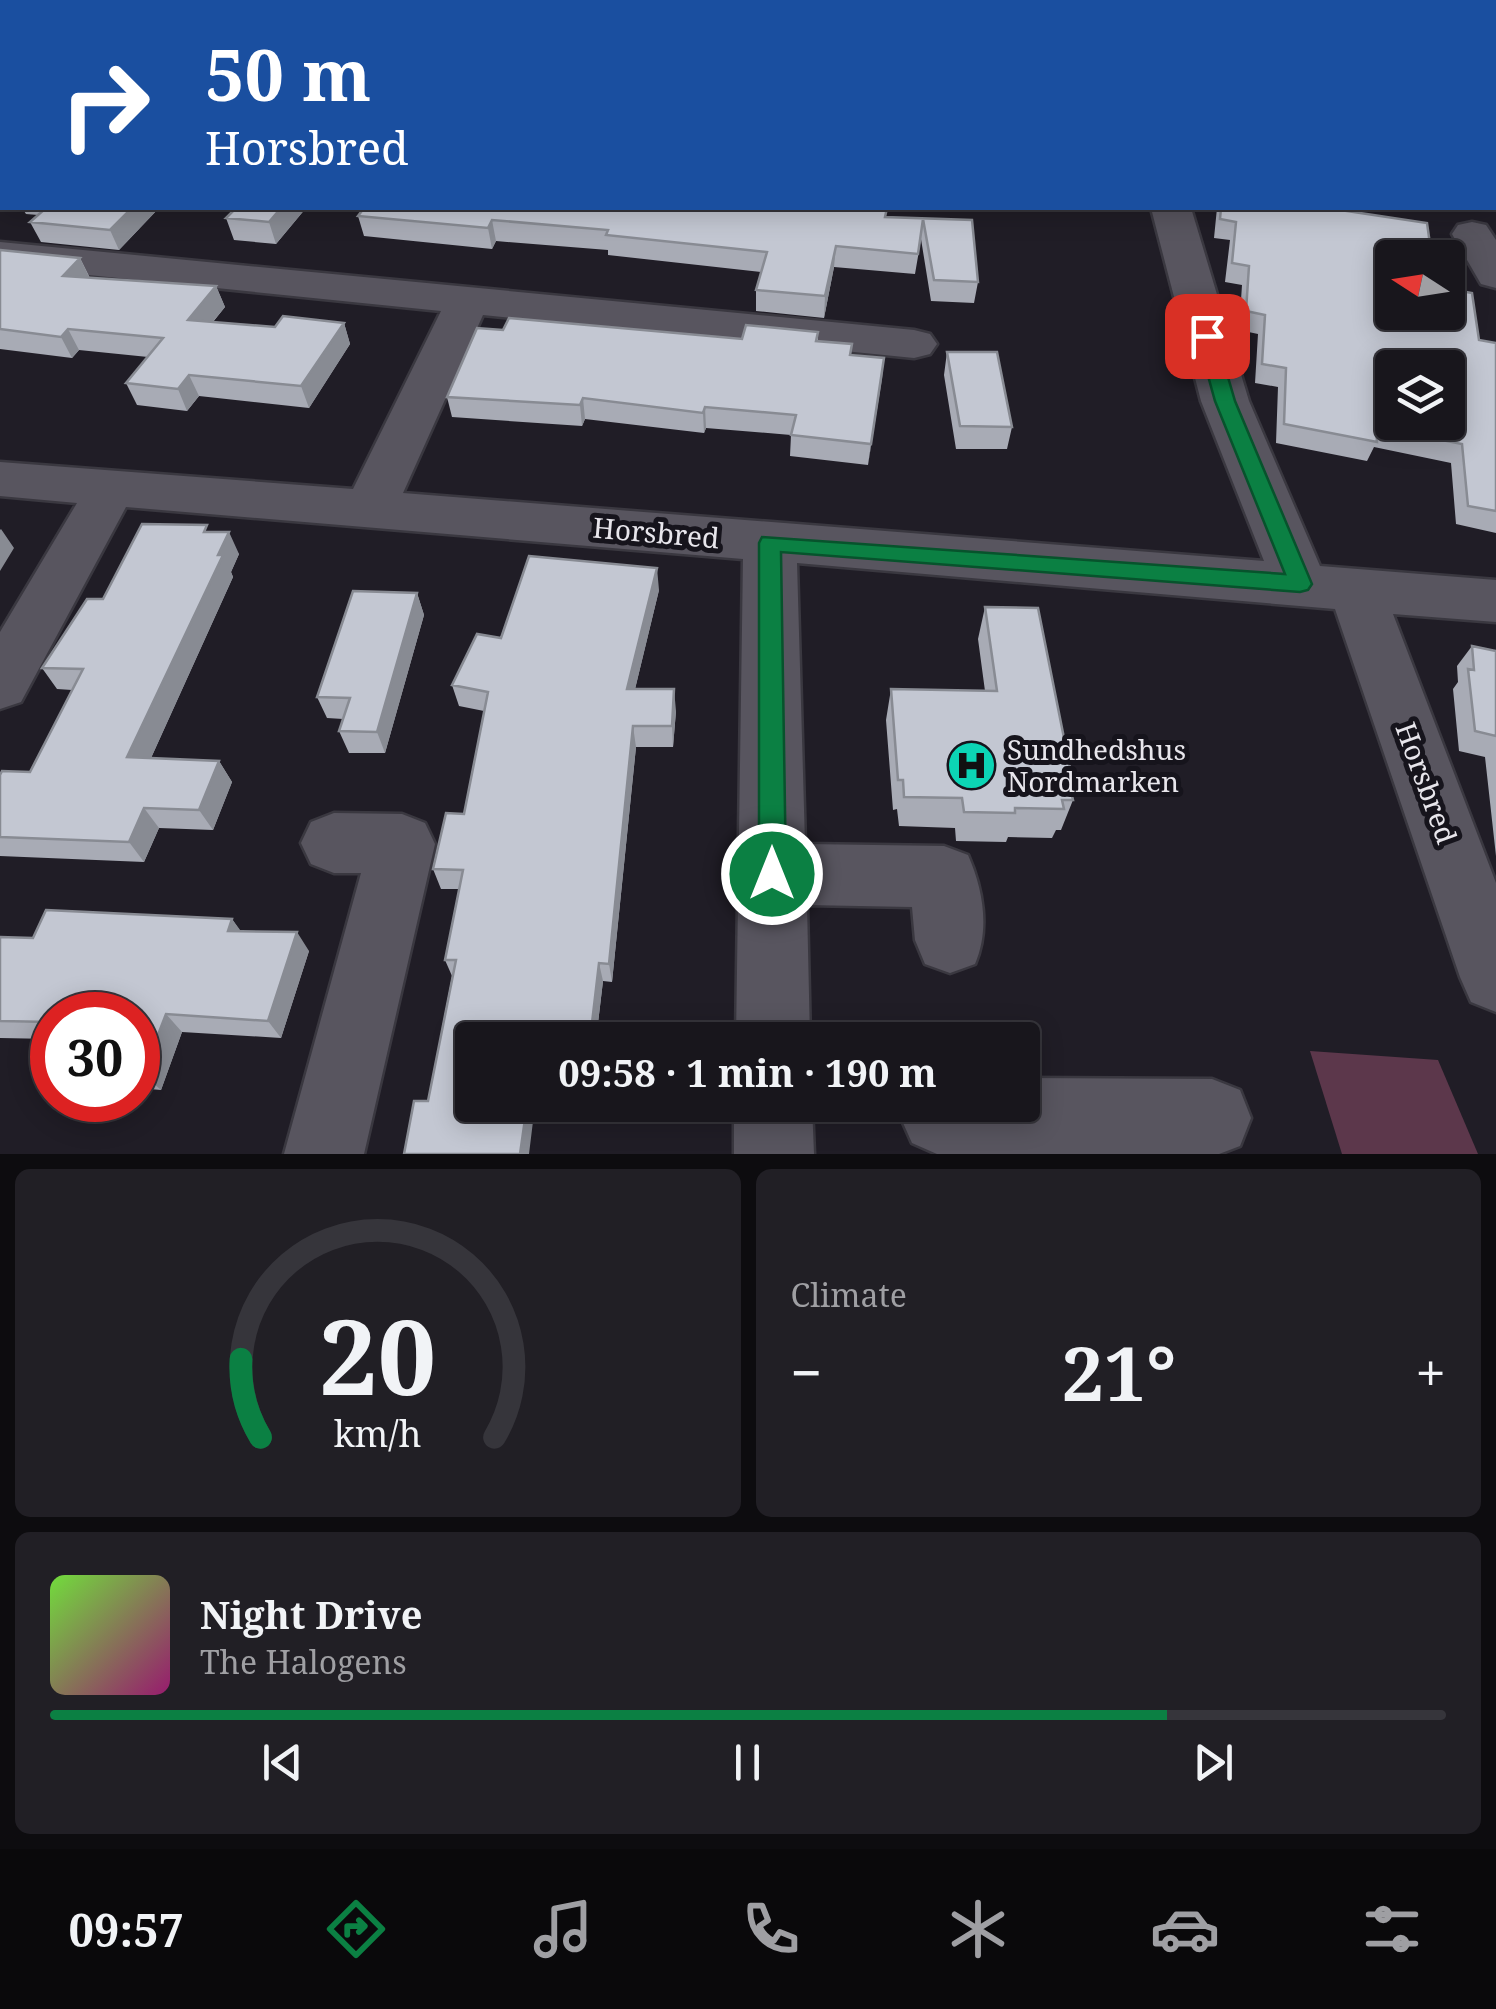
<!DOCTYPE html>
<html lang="en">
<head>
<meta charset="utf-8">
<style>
	:root { --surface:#18161c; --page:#211f25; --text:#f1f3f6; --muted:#9f9fa3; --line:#36353b; --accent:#0b8043 }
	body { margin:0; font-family:"Noto Serif",serif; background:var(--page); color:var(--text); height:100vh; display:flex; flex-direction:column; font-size:38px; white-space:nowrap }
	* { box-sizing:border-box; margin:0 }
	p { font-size:32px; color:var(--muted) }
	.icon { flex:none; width:55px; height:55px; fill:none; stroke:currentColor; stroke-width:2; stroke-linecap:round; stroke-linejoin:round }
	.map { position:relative; height:1154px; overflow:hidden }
	.details { display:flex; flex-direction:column; gap:15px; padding:15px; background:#0d0c0f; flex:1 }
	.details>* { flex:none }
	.banner { position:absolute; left:0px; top:0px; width:1498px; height:210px; box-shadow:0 5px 25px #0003,0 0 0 2px var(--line); background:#1a4fa0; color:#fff; overflow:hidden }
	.needle { width:65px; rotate:282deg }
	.buttons { position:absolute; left:1375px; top:240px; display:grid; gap:20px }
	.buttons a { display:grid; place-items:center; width:90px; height:90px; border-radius:10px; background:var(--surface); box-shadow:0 5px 25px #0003,0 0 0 2px var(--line); font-size:50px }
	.speed { position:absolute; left:30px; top:992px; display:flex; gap:20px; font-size:50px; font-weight:700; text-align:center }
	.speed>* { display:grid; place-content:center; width:130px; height:130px; border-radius:50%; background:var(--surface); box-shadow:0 5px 25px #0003,0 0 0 2px var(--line); line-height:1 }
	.speed .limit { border:15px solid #d22; background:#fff; color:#111 }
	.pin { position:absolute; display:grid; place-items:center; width:85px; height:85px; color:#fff; margin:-42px; border-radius:20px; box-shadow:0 5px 15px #0006 }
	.me { position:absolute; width:110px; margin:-55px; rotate:0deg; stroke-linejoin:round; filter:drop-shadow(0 0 8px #0008) }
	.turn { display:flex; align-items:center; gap:35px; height:210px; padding:0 40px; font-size:45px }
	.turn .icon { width:130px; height:130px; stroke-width:2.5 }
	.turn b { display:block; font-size:70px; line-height:85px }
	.big { font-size:75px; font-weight:700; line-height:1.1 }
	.details .widget { flex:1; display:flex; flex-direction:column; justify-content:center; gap:15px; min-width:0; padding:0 35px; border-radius:15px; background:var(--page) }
	.details .dial { align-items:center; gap:0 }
	.dial svg { height:260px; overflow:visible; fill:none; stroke:var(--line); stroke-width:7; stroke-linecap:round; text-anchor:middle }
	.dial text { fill:var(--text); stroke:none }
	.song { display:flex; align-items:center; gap:30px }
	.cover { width:120px; height:120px; border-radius:15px; background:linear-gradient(135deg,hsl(100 70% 55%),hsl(320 70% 35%)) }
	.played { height:10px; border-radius:5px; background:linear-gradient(90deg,var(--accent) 80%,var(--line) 80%) }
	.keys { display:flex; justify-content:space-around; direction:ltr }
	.heat { display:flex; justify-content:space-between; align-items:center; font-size:55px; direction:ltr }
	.details .tiles { flex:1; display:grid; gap:15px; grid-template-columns:1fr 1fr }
	.widget:last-child { grid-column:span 2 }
	.trip { position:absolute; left:455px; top:1022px; width:585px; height:100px; border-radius:10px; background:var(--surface); box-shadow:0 5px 25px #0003,0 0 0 2px var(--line); font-weight:700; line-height:100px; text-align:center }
	.menu { display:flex; height:160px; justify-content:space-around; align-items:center; background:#0a090b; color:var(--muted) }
	.menu .icon { width:70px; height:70px }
	.menu .on { color:var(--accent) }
	.menu b { font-size:45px; color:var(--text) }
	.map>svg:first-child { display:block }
	.green { fill:#5c374b }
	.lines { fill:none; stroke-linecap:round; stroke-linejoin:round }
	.minor-casing { stroke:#3a3840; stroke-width:5 }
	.minor { fill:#58555f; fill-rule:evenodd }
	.wall { fill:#a8abb5 }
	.shaded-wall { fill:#888b93 }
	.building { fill:#c3c7d2; stroke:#888b93; stroke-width:2.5; fill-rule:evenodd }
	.route { fill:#0b8043; stroke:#07532c; stroke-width:2.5 }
	.labels { text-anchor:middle; stroke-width:10; stroke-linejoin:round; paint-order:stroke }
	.street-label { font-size:28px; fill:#e8e6ec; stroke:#16141c }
	.poi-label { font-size:28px; fill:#e8e6ec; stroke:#16141c; text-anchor:start }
</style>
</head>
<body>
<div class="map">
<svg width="1496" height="1154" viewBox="0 0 1496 1154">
	<rect width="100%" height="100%" fill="#201d26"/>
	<path class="green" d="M1310 1051 1438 1060 1478 1154H1342Z"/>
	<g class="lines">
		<defs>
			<path id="minor" d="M1172 0H1202V2H1172Z
				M1151 208H1191L1249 401 1320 566 1496 580V622L1393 614 1496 883V1012L1471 1002 1460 977 1335 609 797 563 805 844 944 846 968 855C983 889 990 929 975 964L950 973 925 964 915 940 912 907 807 905 810 1040H736L743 559 126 507 21 702 0 709V632L77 503 0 496V462L353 489 441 311 0 266V242L914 330 930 334 937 344 930 354 914 358 483 315 403 493 1264 561 1201 401Z
				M1472 222 1486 225 1496 240V288L1481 284 1452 234 1458 225Z
				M334 813 402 814 425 823 435 844 364 1154H284L361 873H334L311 864 301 843 311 822Z
				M1022 1078 1212 1079 1240 1090 1251 1118 1240 1146 1219 1154H937L912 1143 900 1116 905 1105H1022Z
				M734 1105H812L814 1154H734Z"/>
		</defs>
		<use href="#minor" class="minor-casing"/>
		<use href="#minor" class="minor"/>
	</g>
	<path class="wall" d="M0 0 2 2V40L0 39Z
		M1345 0H1496V188L1495 2H1346Z
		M0 109H2V205H0Z
		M22 208H159L119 250 41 242 30 222 38 215 26 214Z
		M306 208 276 244 234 240 226 218Z
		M1217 208H1327L1430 244 1455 290 1479 340 1496 343V533L1456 524 1451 463 1374 447 1367 461 1276 443 1278 387 1255 383 1258 334 1239 330 1242 285 1225 282 1230 240 1214 238Z
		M358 216 886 217 972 220 978 282 974 303 931 301 921 239 915 274 834 267 824 318 756 311V290L761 272 608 255V250L496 241 492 249 364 236Z
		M0 250 80 258 90 278 216 286 225 307 213 322 275 327 344 323 350 344 309 408 199 396 187 411 137 405 126 383 148 357 79 350 72 358 0 349Z
		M818 332V341L851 355 884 358 868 465 790 456 791 435 706 428 704 433 585 419 582 426 452 417 447 397 742 339Z
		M947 352 1012 427 1007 449H956L944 375Z
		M210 532 239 554 231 572 233 577 151 758 219 761 232 782 213 830 159 828 144 862 0 856V775L30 772 72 690 57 689 42 668 103 599Z
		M659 590 635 689 676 711 673 747H636L612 982 603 981 596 1040H472L428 1101 452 976 445 960 459 889H441L433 869 464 814 484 711 459 706 452 685 501 638Z
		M417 593 424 615 385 753H349L339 731 343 719 327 718 317 697Z
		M985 607 1073 783 1071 790 1073 800 1061 830H1056L1052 838 1008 837 1006 842 956 841 955 828 899 826 897 809 893 810 886 720 891 689 985 691 978 639Z
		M1472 646 1496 651V856L1485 757 1459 751 1453 689 1458 682 1457 666Z
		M232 919 240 931 309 951 281 1038 182 1032 161 1090 138 1088V1015H52V1039L0 1038V937L33 938Z"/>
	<path class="shaded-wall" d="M388 0H418L416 2H385Z
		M2 127V154L0 156V129Z
		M132 208H159L119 250 110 230Z
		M281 208H306L276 244 269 222Z
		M492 220 496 241 492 249 488 228Z
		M836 246 834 267 824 318 825 296Z
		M80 258 90 279 63 276Z
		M216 286 225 307 197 341 188 320Z
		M344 323 350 344 309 408 301 386Z
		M68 329 79 350 72 358 61 337Z
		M884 358 882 379 868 465 871 444Z
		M189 375 199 396 187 411 178 389Z
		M583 398 585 419 582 426 580 405Z
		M705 407 706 428 704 433 703 413Z
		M1 529 14 548 0 571V530Z
		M229 532 239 554 231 572 233 577 142 778 127 757Z
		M657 568 659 590 630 710 627 689Z
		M417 593 424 615 385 753 377 732Z
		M674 689 676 711 673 747 672 726Z
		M633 726 636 747 612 982 609 964Z
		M219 761 232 782 213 830 199 810Z
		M144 808 159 828 144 862 129 842Z
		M232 919 246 938 228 931Z
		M297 932 309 951 281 1038 268 1021Z
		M599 963 603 981 596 1040H590Z
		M166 1014 182 1032 161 1090 143 1074Z
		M527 1105H535L529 1154H520Z"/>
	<path class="building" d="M0 0H388L385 2H2V5H0Z
		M497 0H746V1H735L734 2H494Z
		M844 0H939L938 2H843Z
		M1017 0H1114L1113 2H1017Z
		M1226 0H1311V2H1226Z
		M1356 0H1496V168L1495 2H1357Z
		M0 143H2V186H0Z
		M46 208H132L110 230 30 222Z
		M236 208H281L269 222 226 218Z
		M364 208H887L885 217 972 220 978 282 934 280 923 219 918 254 836 246 825 296 756 290 767 252 606 235 608 230 492 220 488 228 358 216Z
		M1221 208H1327L1427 223 1430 244 1447 246 1455 290 1472 293 1479 340 1496 343V511L1468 506 1462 444 1376 427 1377 442 1284 424 1286 368 1262 364 1265 315 1246 311 1249 266 1232 263 1236 222 1220 219ZM1392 258H1448V312H1392ZM1392 368H1448V422H1392Z
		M0 250 80 258 63 276 216 286 188 320 275 327 283 316 344 323 301 386 189 375 178 389 126 383 163 338 68 329 61 337 0 329Z
		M509 318 742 339 746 325 818 332 816 341 852 344 850 355 884 358 871 444 791 435 796 415 705 407 703 413 583 398 580 405 447 397 477 328 503 330Z
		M947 352H997L1012 427 960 426Z
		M142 524 207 525 204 532H229L218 555H223L127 757 219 761 199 810 144 808 129 842 0 837V775L2 771 30 772 83 669 42 668 87 599H103Z
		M529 556 657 568 627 689H674L672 726H633L609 964 599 963 590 1040H472V1105H527L520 1154H404L414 1101H428L456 960H445L463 870 433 869 446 813 464 814 488 692 452 685 477 634 501 638Z
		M353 591 417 593 377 732 339 731 350 698 317 697Z
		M985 607 1038 608 1073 783H1069L1073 800H1062L1064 809 1015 808V813L964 812 962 798 904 797 903 780H898L891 689 997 691Z
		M1472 646 1496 651V736L1475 731 1468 669 1474 670Z
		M46 910 232 919 228 931 297 932 268 1021 166 1014 143 1074 138 1073V1015H52V1022L0 1021V937L33 938Z"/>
	<path class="route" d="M1207 331 1216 336 1235 401 1312 584 1308 590 1300 592 781 552 786 874 782 883 772 886 763 883 759 874V543L762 537 1285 574 1215 401 1197 336Z"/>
	<defs>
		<symbol id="hospital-disc" viewBox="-11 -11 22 22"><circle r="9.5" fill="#0cd5b5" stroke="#16141c"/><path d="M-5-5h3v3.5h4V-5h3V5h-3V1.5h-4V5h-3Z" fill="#111"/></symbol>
	</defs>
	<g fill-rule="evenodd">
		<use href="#hospital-disc" x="944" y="738" width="55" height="55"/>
	</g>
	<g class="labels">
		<g class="street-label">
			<text transform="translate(656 533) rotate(5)" y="10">Horsbred</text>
			<text transform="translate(1426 783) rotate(70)" y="10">Horsbred</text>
		</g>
		<g class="poi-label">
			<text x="1007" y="760">Sundhedshus<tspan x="1007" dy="32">Nordmarken</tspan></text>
		</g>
	</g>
</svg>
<div class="buttons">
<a><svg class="needle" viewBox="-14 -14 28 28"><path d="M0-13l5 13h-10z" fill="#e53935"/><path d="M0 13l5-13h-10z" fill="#9f9fa3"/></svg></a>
<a><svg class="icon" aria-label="layers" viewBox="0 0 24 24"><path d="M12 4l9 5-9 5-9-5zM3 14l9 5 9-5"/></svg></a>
</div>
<div class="speed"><div class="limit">30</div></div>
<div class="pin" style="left:1207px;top:336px;background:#d93025"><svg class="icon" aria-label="arrive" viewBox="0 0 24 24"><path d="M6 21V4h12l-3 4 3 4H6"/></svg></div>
<svg class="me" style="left:772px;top:874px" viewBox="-20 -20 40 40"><circle r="17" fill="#0b8043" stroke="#fff" stroke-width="3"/><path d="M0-11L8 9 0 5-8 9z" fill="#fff"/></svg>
<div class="trip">09:58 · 1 min · 190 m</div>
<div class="banner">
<div class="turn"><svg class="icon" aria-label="right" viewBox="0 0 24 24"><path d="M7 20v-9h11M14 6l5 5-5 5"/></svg><div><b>50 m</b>Horsbred</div></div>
</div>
</div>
<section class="details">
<div class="tiles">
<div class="widget dial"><svg viewBox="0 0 100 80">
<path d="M14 69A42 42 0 1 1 86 69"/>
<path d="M14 69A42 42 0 0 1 8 45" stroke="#0b8043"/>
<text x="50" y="56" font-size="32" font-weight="700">20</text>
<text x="50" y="72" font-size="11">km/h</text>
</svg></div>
<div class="widget"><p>Climate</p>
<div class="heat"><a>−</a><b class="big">21°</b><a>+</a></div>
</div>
<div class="widget">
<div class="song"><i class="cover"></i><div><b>Night Drive</b><p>The Halogens</p></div></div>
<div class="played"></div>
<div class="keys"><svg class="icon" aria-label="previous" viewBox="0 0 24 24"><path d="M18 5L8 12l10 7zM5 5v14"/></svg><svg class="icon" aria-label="pause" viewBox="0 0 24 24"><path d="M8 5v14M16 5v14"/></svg><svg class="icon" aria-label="next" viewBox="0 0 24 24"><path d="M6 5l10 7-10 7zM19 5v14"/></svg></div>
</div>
</div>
</section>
<nav class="menu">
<b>09:57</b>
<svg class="icon on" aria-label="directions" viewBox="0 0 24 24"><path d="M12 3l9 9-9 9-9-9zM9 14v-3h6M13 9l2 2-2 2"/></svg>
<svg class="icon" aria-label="music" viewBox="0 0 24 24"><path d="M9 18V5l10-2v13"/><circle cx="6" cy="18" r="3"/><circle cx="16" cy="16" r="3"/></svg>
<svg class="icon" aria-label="phone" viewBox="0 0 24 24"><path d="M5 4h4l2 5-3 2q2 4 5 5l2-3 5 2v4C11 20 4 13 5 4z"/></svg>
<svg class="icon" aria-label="climate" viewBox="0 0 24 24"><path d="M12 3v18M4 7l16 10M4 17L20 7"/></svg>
<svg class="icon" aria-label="car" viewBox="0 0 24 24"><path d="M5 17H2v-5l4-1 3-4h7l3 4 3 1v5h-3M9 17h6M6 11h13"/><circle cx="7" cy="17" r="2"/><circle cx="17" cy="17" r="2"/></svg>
<svg class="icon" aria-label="filters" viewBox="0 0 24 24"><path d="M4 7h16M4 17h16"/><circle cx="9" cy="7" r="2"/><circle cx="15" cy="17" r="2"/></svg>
</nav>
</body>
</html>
